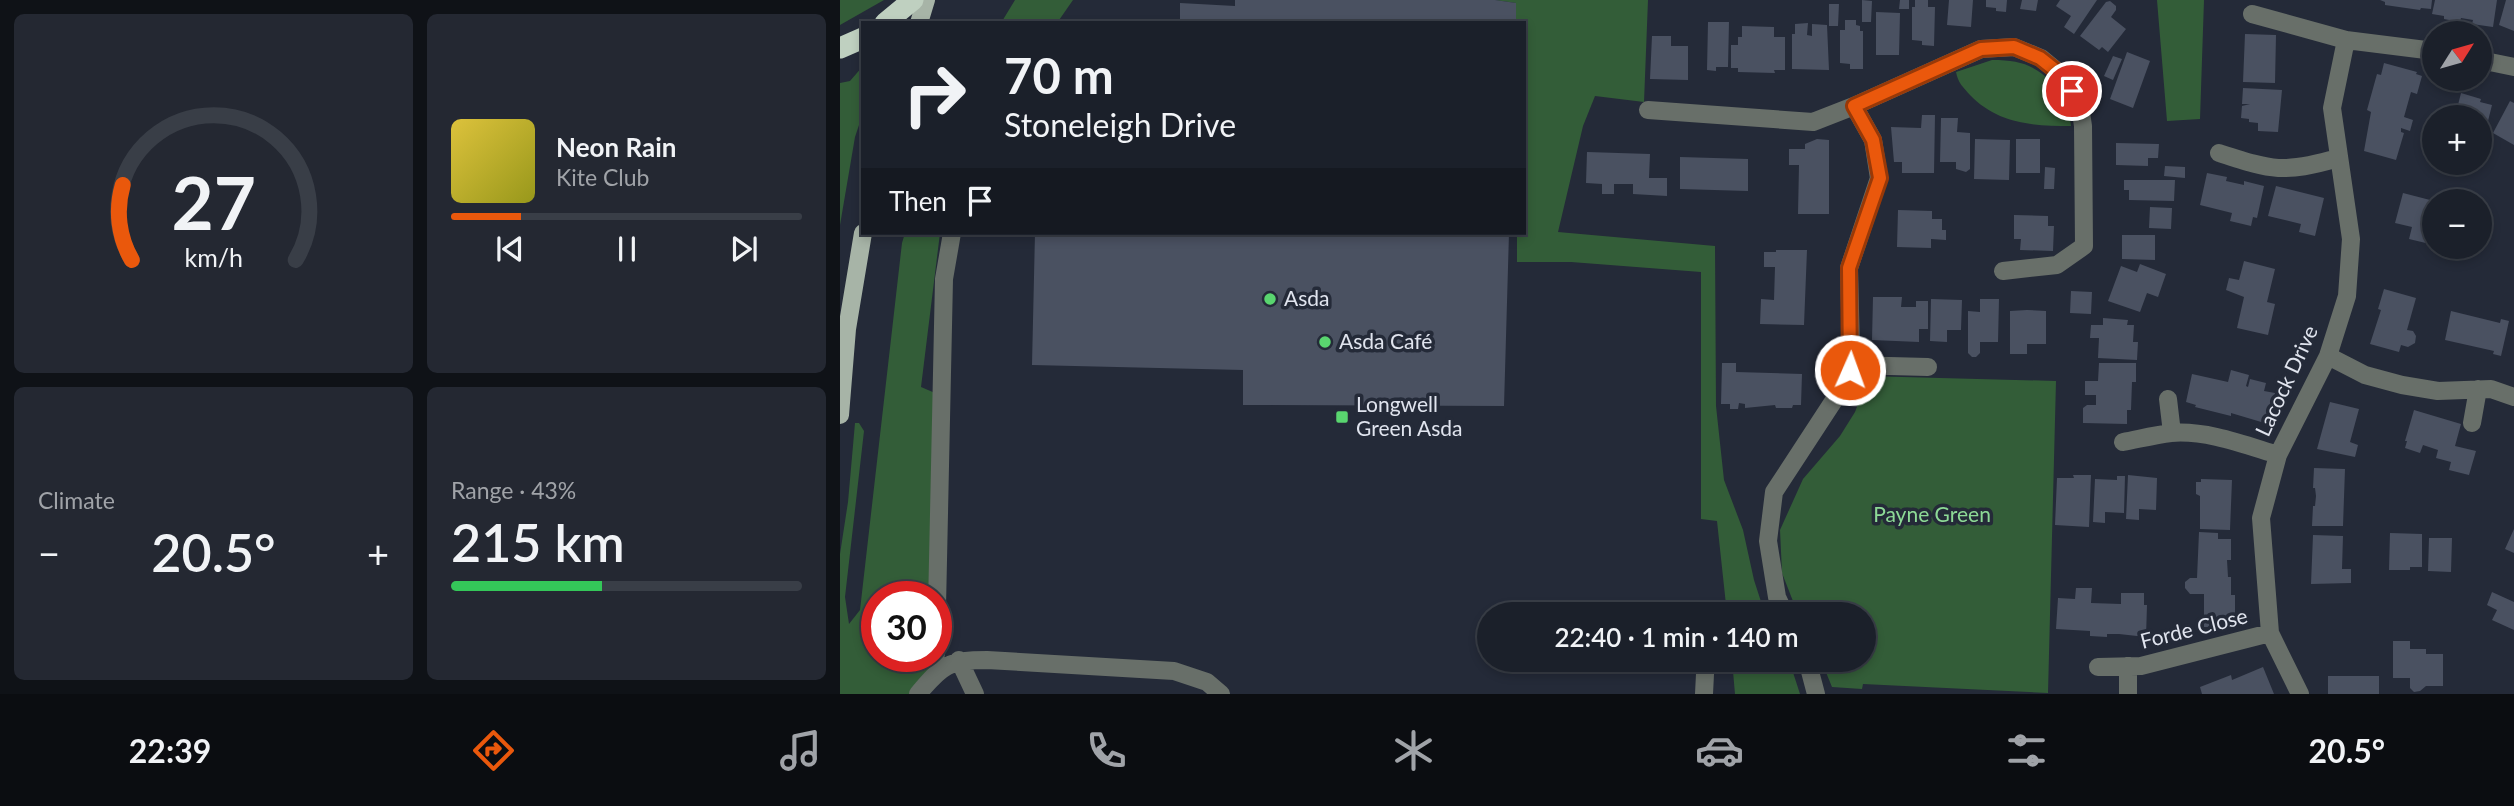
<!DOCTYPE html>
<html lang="en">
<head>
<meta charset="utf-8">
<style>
	:root { --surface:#1b202a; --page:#242832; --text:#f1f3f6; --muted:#a0a3a8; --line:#393e47; --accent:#ea580c }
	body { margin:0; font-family:Lato,sans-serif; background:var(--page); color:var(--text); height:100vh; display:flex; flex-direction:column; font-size:26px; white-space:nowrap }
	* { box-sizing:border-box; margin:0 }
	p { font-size:23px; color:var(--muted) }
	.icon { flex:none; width:38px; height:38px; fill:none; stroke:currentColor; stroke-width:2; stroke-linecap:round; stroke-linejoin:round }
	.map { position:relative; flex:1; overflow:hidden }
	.panel { display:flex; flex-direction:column; gap:14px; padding:14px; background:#0f1217; width:840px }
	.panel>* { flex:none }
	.top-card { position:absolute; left:21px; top:21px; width:665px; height:214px; border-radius:0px; box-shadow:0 4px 10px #0003,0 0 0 2px var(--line); background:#1b202a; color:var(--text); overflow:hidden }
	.needle { width:46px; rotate:53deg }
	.controls { position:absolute; left:1582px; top:21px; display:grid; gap:14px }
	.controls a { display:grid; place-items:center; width:70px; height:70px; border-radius:50%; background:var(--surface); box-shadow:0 4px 10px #0003,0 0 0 2px var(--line); font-size:35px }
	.speed { position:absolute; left:21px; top:581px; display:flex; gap:14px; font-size:35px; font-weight:700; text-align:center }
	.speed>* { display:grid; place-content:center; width:91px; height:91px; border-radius:50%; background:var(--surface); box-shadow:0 4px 10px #0003,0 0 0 2px var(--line); line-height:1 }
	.speed .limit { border:10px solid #d22; background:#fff; color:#111 }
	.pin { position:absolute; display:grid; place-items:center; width:60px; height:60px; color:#fff; margin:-30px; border:4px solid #fff; border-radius:50%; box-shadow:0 2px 7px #0007 }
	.me { position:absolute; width:77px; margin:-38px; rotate:2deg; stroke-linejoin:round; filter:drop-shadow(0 0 5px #0008) }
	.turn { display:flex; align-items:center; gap:24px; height:147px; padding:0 28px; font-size:32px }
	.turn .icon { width:91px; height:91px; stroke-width:2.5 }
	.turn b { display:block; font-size:49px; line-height:60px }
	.then { display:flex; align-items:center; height:66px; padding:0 28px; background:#0003; gap:14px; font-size:26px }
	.big { font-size:52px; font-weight:600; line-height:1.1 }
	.panel .card { flex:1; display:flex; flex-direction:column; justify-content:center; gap:10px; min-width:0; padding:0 24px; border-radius:10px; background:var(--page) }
	.panel .dial { align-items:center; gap:0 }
	.dial svg { height:182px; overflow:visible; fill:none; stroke:var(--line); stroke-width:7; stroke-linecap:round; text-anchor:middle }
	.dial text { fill:var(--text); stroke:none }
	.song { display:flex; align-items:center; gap:21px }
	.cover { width:84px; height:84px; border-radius:10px; background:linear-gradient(135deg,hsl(50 70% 55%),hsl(60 70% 35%)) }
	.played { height:7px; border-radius:4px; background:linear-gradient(90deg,var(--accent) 20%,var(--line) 20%) }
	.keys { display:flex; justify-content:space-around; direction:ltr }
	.heat { display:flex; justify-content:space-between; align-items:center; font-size:38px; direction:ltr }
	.charge { height:10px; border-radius:5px; background:linear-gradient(90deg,#34c759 43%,var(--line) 0) }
	.panel .tiles { flex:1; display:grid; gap:14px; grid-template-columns:repeat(2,1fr) }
	.trip { position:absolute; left:637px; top:602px; width:399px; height:70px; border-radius:35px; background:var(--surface); box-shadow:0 4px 10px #0003,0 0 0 2px var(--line); font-weight:600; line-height:70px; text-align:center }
	.dock { display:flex; height:112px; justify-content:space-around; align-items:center; background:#0b0d11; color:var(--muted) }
	.dock .icon { width:49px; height:49px }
	.dock .active { color:var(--accent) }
	.dock b { font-size:32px; color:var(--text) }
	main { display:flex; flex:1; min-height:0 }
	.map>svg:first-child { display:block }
	.green { fill:#335d38 }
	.building { fill:#4a5161 }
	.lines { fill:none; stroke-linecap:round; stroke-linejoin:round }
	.minor { stroke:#686f69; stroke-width:18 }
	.major { stroke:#a7b4a7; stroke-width:18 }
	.highway { stroke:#bfd0c0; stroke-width:21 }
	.route-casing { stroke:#983908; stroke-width:18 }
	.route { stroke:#ea580c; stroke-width:12 }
	.poi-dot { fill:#59d56f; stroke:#242a38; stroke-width:2.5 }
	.labels { text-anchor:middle; stroke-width:7; stroke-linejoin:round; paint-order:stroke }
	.poi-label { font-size:21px; fill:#e0e4ee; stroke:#242a38; text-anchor:start }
	.street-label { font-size:21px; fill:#e0e4ee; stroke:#242a38 }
	.park-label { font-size:21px; fill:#8dda96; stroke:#242a38 }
</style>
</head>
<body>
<main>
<section class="panel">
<div class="tiles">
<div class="card dial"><svg viewBox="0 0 100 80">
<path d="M14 69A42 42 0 1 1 86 69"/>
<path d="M14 69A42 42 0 0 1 10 36" stroke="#ea580c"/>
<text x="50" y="56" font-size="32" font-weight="700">27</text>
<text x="50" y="72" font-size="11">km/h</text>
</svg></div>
<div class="card">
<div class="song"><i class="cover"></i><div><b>Neon Rain</b><p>Kite Club</p></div></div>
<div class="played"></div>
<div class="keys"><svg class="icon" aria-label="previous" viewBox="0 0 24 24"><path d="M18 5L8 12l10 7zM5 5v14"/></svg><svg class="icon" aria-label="pause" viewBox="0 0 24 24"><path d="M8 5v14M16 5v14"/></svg><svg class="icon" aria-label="next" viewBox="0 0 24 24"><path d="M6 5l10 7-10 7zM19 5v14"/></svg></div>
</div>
<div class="card"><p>Climate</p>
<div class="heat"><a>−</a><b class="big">20.5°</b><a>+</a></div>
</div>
<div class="card"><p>Range · 43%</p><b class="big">215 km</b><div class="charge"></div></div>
</div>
</section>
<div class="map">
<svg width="1674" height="694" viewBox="0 0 1674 694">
	<rect width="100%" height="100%" fill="#242a38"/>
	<path class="green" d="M0 0H44L0 25Z
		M175 0H233L217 23H161Z
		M655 0H808L804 102 755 96 743 126 718 232 875 246 876 406 884 480 903 530 914 580 925 614H887L877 521 861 519V272L731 262H677V233H684V23H676V3Z
		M1317 0H1364L1360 119 1327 121Z
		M1152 60C1179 60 1192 64 1212 82 1217 87 1223 92 1226 99 1229 107 1230 118 1231 126 1193 126 1158 124 1130 95 1123 87 1118 83 1116 72Z
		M23 66V113L15 137 0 225V83L10 81Z
		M65 233H100L81 387 102 396 96 597H37V656H96V672L78 694H0V554L8 502 15 423H19L24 431 5 597 9 624 20 610 62 243Z
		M1025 376 1216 381 1208 693 1023 684 1022 689 992 687 981 660H1024V614H958L942 573 940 530 963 479 1000 436 1015 412 1023 391Z
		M892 660H949L960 694H895Z"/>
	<path class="building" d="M395 0H655L676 3V23H340V3L395 6Z
		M1022 0 1032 1 1031 22H1022Z
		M1060 0H1069V9H1059Z
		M1075 0H1088V7H1095L1094 46 1082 45V41L1072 40V7H1075Z
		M1109 0H1133L1131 27 1107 25Z
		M1146 0H1167L1166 12 1156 11V8L1146 7Z
		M1182 0H1198L1196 11 1180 9Z
		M1220 0H1257L1234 34 1224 27 1231 16 1216 6Z
		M1540 0H1592L1591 9 1581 8 1580 10 1545 5V2Z
		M1595 0H1657L1653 27 1632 24 1633 20 1621 18 1620 22 1604 19V16L1592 14Z
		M1666 0H1674V31L1659 25Z
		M1270 1 1276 6V10L1271 17 1286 29 1268 52 1262 47 1259 50 1240 36 1266 2Z
		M989 4H999L998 26H989Z
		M1036 12 1060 13 1059 55H1036Z
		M1005 20H1016V25L1020 26V31H1023V69H1010V64L1000 63V30H1005Z
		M868 22H889L888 67H876V71L867 70Z
		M968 23 967 35 972 36V24L987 25 989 70 952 69V34H955V24Z
		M902 26 934 27V37H945V70H934L935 73 898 72V68H891V45H898V37H902Z
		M1405 34 1436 35 1435 83 1403 82Z
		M812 36H831V46H848V80L810 79Z
		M1287 52 1310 61 1293 108 1270 99Z
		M1273 56 1282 59 1273 80 1264 76Z
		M1544 63 1577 72 1576 74 1582 76 1577 94 1571 92 1564 117 1573 120 1570 131 1561 128V132L1564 133 1556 160 1524 151 1531 112 1527 110 1537 74 1541 75Z
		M1403 88 1442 90 1438 132 1418 131V123L1409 122V119L1401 118 1402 106 1410 104H1402Z
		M1621 93 1641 99 1640 102 1652 105 1644 137 1640 136V117H1615Z
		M1670 101 1674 103V145L1653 133Z
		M1082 115H1095L1094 173H1062V162H1054L1051 127 1081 128Z
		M1101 118H1118L1117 132 1130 133V169L1126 172 1116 169V162H1100Z
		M977 139 989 140V214H958L959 165H949V149H965V144Z
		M1135 139 1170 140 1169 180 1134 179Z
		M1176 139H1200V173H1176Z
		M1276 143 1319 144 1318 158H1308V166L1276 165Z
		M747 152 810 154 809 178H827V196L793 194V184H774V194H762V184L746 183Z
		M840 157 908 159V191L840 189Z
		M1325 166 1345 167V178L1324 176Z
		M1205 167 1215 168 1214 189H1204Z
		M1367 173 1387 177 1386 181 1404 185V181L1424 186 1417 218 1413 217 1411 226 1390 221 1392 213 1360 205Z
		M1284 180H1335L1334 201 1289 200V190H1284Z
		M1436 186 1484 198 1475 236 1459 232 1461 224 1428 216Z
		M1563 193 1594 201 1592 212 1594 213V245L1569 239 1572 227 1555 223Z
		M1310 207 1332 208 1331 229 1309 228Z
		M1058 210 1092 211V219H1102V230H1106V240L1091 239V248L1057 247Z
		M1174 215 1208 216V226H1214L1213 251 1180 250 1181 239H1174Z
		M195 233H669L664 406 403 405V370L192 365Z
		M1282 235H1315V260L1282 259Z
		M936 250H967L964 325 920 324 921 299 934 300 935 267H924V252H936Z
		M1404 261 1435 269 1427 302 1435 304 1428 335 1397 328 1404 297 1386 290 1389 278 1399 280Z
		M1300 264 1326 274 1318 297 1307 293 1300 312 1268 301 1281 266 1297 272Z
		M1544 289 1576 298 1567 330 1573 331 1576 336 1575 343 1568 347 1561 345 1559 352 1530 344 1541 310 1538 309Z
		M1231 291 1252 292 1251 314 1230 313Z
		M1033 297H1062L1061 307H1076V301H1088V329H1079V342L1032 340Z
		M1091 299 1122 300 1121 330H1107V342L1090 341Z
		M1140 299H1159L1158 342H1140V353L1136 357H1132L1128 353V311L1140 312Z
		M1187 310 1206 311V344H1187V354H1170V311Z
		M1611 311 1660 323 1661 319 1669 321 1661 356 1653 354 1654 351 1605 340Z
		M1263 318 1288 320 1287 325H1294L1293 342H1298L1297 360 1258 358 1259 338H1250L1251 325H1263Z
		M882 363H896V372L962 374 961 405H953L952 408H936L935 405 905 408V404L899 403 898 409H890V404H881Z
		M1259 363H1296V382H1292L1291 410H1287V424L1243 423V408L1247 405H1256V395H1245V381H1258Z
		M1391 370 1409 375 1406 386 1408 387 1410 379 1426 383 1424 391 1435 393 1428 424 1391 413V416L1355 407 1356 405 1346 402 1352 374 1388 382Z
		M1490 402 1519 409 1510 442 1518 445 1515 457 1477 449Z
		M1574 410 1621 424 1615 446 1636 451 1629 475 1609 470 1611 462 1596 458 1598 450 1583 445 1580 453 1565 448 1567 441H1565Z
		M1474 468 1505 469 1503 526H1472L1473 506H1475L1476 496 1475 488H1473Z
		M1233 475H1251L1249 527 1215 525 1217 478H1234Z
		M1288 475 1317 478 1316 510 1299 509V520L1286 519Z
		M1277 476H1285L1284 513 1265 512V523L1253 522 1255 479 1277 480Z
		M1361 479 1392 480 1390 530 1360 529V496L1356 494V482H1361Z
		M1674 529V553L1665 549Z
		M1359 532 1378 533V539H1391V560H1387L1388 577H1391V595H1395V628L1364 627V594H1350L1345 588V582L1350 578H1357Z
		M1550 533 1582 534V567H1570V570H1549Z
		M1473 535 1503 536 1502 569H1511V583L1471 584Z
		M1589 538H1612L1611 572 1588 571Z
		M1236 588H1252L1251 603 1281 604V593H1304V605H1307L1306 637 1279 634H1267V637L1250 636V631L1216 629 1218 598 1235 599Z
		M1652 592 1674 602V630L1652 620 1657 610 1647 605Z
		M1553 641H1570V649H1586V654H1603V686H1586L1580 691 1574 692 1570 688V678H1553Z
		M1423 667 1434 694H1362L1360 687 1391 675 1392 680Z
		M1488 676H1539V694H1488Z"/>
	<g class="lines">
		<path class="minor" d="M1412 14 1506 40 1594 51
			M1640 60 1674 67
			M1014 106 1141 49 1174 47 1201 58 1224 77 1240 106 1243 126 1244 246 1217 265 1163 271
			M808 110 973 122 1014 106 1033 140 1039 178 1009 268 1011 351 1010 370 1002 388 934 492 928 541 937 597 945 614
			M1379 153C1432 170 1443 174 1498 158
			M1488 356 1525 375 1562 385 1598 391 1651 389 1674 397
			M1010 365 1088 367
			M1328 399 1332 433
			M1632 423 1638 389
			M1283 442C1299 439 1315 435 1331 433 1367 430 1405 445 1438 455
			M96 654 104 279 112 233
			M119 660 135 694
			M967 660 976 694
			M1288 666V694
			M1258 667 1301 666 1430 633
			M78 694C102 665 109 660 147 660L334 671 367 682 381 694
			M864 694 865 674
			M1460 694 1430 633 1421 518 1438 455 1488 356 1507 296 1511 239 1492 108 1506 40"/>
		<path class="major" d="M79 23 86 0
			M0 415 7 329 23 233"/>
		<path class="highway" d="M45 23 73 0
			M0 48 23 38"/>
	</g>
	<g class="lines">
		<defs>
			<path id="route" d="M1010 370 1009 268 1040 178 1033 140 1014 106 1141 49 1174 47 1200 58 1224 77 1232 91"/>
		</defs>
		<use href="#route" class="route-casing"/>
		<use href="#route" class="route"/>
	</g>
	<g class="poi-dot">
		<circle cx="430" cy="299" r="7"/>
		<circle cx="485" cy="342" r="7"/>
		<rect x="495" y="410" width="14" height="14" rx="3.5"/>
	</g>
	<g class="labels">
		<g class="poi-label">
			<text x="444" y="306">Asda</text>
			<text x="499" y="349">Asda Café</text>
			<text x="516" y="412">Longwell<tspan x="516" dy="24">Green Asda</tspan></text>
		</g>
		<g class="street-label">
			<text transform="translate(1447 381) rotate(-65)" y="7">Lacock Drive</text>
			<text transform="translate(1354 629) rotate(-14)" y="7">Forde Close</text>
		</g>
		<g class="park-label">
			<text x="1092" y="522">Payne Green</text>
		</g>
	</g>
</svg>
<div class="controls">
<a><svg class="needle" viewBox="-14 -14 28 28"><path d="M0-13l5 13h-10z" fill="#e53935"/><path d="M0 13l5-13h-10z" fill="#a0a3a8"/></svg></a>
<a>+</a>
<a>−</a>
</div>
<div class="speed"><div class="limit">30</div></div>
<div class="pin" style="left:1232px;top:91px;background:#d93025"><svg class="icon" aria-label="arrive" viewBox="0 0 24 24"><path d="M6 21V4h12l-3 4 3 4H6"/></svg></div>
<svg class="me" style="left:1010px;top:370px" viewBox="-20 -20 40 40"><circle r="17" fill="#ea580c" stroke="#fff" stroke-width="3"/><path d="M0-11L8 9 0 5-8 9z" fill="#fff"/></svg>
<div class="trip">22:40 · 1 min · 140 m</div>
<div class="top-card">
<div class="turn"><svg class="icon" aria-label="right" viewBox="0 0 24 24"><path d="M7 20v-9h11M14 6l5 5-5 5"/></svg><div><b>70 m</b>Stoneleigh Drive</div></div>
<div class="then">Then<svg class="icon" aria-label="arrive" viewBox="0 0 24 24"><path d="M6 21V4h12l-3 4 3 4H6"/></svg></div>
</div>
</div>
</main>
<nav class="dock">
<b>22:39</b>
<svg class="icon active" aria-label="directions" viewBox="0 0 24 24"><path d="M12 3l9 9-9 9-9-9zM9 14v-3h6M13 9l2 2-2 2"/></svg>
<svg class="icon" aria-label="music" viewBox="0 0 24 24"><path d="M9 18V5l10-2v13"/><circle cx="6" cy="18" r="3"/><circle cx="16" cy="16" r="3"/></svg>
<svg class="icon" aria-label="phone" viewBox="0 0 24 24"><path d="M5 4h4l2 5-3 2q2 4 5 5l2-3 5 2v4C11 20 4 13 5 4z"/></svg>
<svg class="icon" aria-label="climate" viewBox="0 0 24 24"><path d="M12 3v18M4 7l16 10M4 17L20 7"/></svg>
<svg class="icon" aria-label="car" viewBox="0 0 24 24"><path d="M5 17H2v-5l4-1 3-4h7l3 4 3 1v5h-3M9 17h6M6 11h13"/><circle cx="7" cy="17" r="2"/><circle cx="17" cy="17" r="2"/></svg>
<svg class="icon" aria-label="filters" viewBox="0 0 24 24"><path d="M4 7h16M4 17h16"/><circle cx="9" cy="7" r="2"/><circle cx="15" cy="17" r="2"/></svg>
<b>20.5°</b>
</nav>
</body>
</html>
